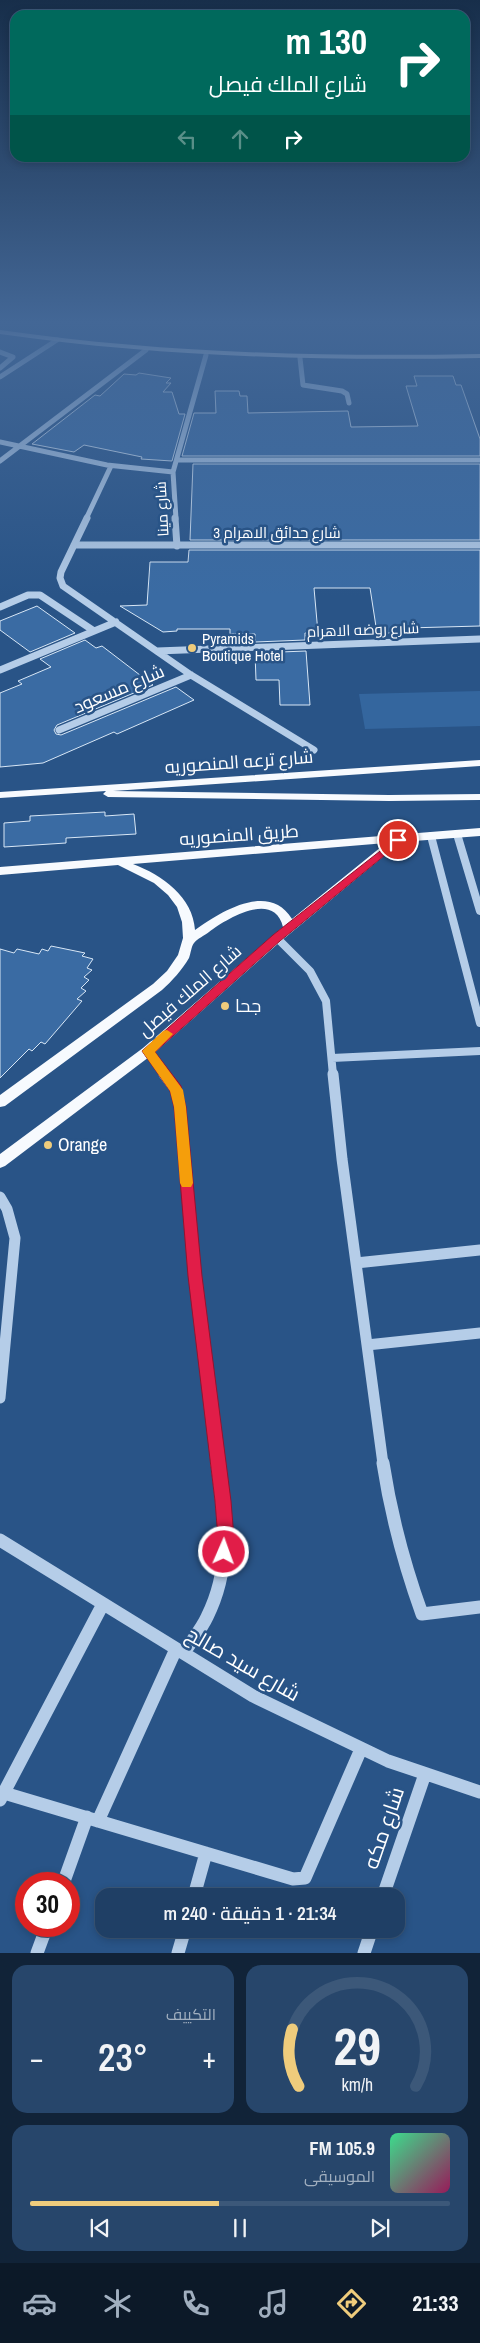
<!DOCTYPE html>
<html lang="ar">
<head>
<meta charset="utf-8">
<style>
	:root { --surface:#1f3f65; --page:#27466b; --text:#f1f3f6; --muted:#a1afbf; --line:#3c5879; --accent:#efcc7c }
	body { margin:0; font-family:"Archivo Narrow",Cairo,sans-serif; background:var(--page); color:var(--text); direction:rtl; height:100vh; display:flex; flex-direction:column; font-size:19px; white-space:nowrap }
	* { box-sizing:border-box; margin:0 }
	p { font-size:16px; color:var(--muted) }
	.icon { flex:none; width:28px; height:28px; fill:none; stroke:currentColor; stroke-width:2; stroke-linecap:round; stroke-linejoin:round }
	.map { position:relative; height:1953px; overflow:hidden; direction:ltr }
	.panel { display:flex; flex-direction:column; gap:12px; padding:12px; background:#112338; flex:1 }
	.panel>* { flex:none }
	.top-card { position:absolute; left:10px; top:10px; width:460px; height:152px; border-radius:15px; box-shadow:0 2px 8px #0003,0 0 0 1px var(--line); direction:rtl; background:#00695c; color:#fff; overflow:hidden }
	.speed { position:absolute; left:15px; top:1872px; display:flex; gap:10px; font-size:25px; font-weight:700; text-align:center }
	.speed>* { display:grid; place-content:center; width:65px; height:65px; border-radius:50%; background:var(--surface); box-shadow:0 2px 8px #0003,0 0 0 1px var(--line); line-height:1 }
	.speed .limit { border:8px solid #d22; background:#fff; color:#111 }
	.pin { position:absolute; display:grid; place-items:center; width:42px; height:42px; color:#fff; margin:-21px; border:2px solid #fff; border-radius:50%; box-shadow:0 1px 5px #0007 }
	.me { position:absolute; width:55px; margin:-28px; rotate:2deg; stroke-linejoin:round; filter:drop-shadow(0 0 4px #0008) }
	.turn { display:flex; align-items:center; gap:18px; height:105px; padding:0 20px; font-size:22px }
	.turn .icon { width:65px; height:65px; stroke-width:2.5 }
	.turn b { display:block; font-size:35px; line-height:42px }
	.lanes { display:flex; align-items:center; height:48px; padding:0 20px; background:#0003; justify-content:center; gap:25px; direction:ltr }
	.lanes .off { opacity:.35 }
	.big { font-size:38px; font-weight:600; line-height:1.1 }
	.panel .card { flex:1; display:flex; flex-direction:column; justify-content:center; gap:8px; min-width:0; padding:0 18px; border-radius:15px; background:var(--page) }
	.panel .dial { align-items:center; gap:0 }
	.dial svg { height:130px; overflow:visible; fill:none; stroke:var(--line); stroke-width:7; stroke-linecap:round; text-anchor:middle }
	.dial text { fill:var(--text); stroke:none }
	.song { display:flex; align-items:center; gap:15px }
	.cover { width:60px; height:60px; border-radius:8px; background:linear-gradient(135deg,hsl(150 70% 55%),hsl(330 70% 35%)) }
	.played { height:5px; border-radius:2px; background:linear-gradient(90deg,var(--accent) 45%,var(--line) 45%) }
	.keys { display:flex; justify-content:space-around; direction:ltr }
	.heat { display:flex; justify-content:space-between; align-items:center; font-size:28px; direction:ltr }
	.panel .tiles { flex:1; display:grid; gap:12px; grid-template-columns:1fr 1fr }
	.card:last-child { grid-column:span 2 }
	.trip { position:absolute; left:95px; top:1888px; width:310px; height:50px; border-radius:15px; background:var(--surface); box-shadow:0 2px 8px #0003,0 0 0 1px var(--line); font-weight:600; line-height:50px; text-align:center; direction:rtl }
	.menu { display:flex; height:80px; justify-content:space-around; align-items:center; background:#0c1928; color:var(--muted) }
	.menu .icon { width:35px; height:35px }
	.menu .current { color:var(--accent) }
	.menu b { font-size:22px; color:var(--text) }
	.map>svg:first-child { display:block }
	.green { fill:#34669e }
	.building { fill:#3a6ba3; stroke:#d8e7f6 }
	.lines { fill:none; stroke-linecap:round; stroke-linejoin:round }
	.minor-far4 { stroke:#b5cde8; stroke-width:5 }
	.minor-far3 { stroke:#b5cde8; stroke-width:7 }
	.minor-far2 { stroke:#b5cde8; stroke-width:8 }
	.minor-far1 { stroke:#b5cde8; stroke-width:11 }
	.minor { stroke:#b5cde8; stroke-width:13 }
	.major { fill:#f7fafe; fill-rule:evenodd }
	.route { fill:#e11d48; stroke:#92132f }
	.slow { fill:#f59e0b }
	.poi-dot { fill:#efcc7c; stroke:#295487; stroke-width:2 }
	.labels { text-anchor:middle; stroke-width:5; stroke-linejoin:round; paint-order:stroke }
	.far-street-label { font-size:15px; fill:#fff; stroke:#295487 }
	.far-poi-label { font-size:15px; fill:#fff; stroke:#295487; text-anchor:start }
	.street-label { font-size:18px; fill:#fff; stroke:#295487 }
	.poi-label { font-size:18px; fill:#fff; stroke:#295487; text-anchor:start }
	.near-street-label { font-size:21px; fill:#fff; stroke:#295487 }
</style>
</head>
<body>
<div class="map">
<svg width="480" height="1953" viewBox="0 0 480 1953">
	<rect width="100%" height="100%" fill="#295487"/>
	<path class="green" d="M480 691V726L365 729 359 694Z"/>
	<path class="building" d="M139 373 171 378 166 383H171L163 392H172L179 414H185L172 461 141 459 142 457 84 445 74 452 32 444 95 395 100 396 124 374 136 375Z
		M414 376H453L456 385H461L480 439V456H182L194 413H216L215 391H239L240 396H247L248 413 348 411 351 427 418 426 406 386H417Z
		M193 464H480V540H190Z
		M189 550H480V626L407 628 408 633H377L370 588H314L318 633H305V640L255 642V634H230V629H177V631L163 632 120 606 147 605 150 562H188Z
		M37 606 75 633 30 652 0 630V621Z
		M85 640 96 648 102 646 153 685 57 725 54 730 56 734 61 735 176 687 194 700 117 734 114 732 43 763 0 767V693L22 684 18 681 51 667 40 659Z
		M306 651 310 705H280L279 680H256L255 653Z
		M105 812V816L134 814 136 834 66 838V843L4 847V823L30 821V816Z
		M51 946 85 953 82 956 93 959 87 968 92 970 84 977 89 980 81 988 86 991 77 999 82 1001 45 1044 41 1042 32 1051 29 1049 0 1078V949L14 953 17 949 39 954 42 949 48 951Z"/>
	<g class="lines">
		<path class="minor-far4" d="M0 352 13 357 0 368
			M300 358 303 385 342 391 347 394 349 403
			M0 377 57 340
			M0 442 107 465 173 472
			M177 460H480
			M0 461 146 350
			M86 519 111 466
			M176 519 173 472 206 355"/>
		<path class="minor-far3" d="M87 518 61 572 60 578 63 586 191 675 314 750
			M175 518 177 546
			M74 545H480
			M0 607 28 595H40L94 631
			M157 651 480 639
			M0 670 116 622
			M59 730 191 675"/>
		<path class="minor-far2" d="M457 834 480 911
			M431 836 480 1023
			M277 938 310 971 326 1001 333 1075
			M148 1051 165 1075
			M332 1058 480 1051"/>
		<path class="minor-far1" d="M164 1074 176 1090 180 1107 195 1276 217 1464
			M333 1074 342 1159 383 1464
			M0 1197 7 1209 15 1238 0 1398
			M356 1263 480 1250
			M367 1345 480 1333"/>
		<path class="minor" d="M383 1463C391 1515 404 1564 422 1614L480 1607
			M0 1540 253 1696 388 1761 480 1792
			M184 1653C191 1641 201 1630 207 1617 233 1565 224 1518 217 1463
			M4 1793 293 1879 305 1878 361 1749
			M0 1800 103 1604
			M98 1821 176 1649
			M63 1884 87 1817
			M194 1896 206 1853
			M383 1896 425 1774
			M37 1953 47 1926
			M178 1953 185 1929
			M364 1953 372 1929"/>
		<path class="major" d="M0 330C160 353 319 357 480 354V358C319 361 160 357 0 334Z
			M480 760V766L113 791 389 795 480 794V800L389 801 108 797 103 794 106 791 0 798V792Z
			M480 828V836L401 842 281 941 153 1054 5 1166 0 1168V1154L143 1048 283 927C274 890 226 919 209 932 205 935 197 939 194 943 191 947 191 953 189 958 182 970 172 981 162 990L5 1106 0 1107V1095L153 984 167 971 178 955 183 938 182 922 177 907 168 895 154 883 118 865 0 875V867ZM386 843 292 919C269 881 220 912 195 930 193 897 162 875 133 864Z"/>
	</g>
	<linearGradient id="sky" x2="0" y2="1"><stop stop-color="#172e4a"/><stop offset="0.54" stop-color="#436796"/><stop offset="1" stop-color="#436796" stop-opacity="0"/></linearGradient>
	<rect width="480" height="596" fill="url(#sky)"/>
	<path class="route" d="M398 837 403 840 401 842 280 941 155 1052 181 1086 186 1107 202 1276 231 1501 234 1538 230 1557 224 1559 219 1557 217 1552 218 1538 215 1501 188 1276 174 1107 170 1091 142 1051 273 935Z"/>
	<path class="slow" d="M167 1030 173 1034 155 1052 183 1090 186 1107 193 1183 191 1187H182L180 1183 174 1107 170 1091 142 1051 163 1031Z"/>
	<g class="poi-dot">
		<circle cx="192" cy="648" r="5"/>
		<circle cx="225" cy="1006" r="5"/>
		<circle cx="48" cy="1145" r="5"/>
	</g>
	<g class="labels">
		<g class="far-street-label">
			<text transform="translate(162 509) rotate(-93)" y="5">شارع مينا</text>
			<text x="277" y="538">شارع حدائق الاهرام 3</text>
			<text transform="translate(363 630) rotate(-2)" y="5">شارع روضه الاهرام</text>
		</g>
		<g class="far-poi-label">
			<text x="202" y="644">Pyramids<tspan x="202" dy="17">Boutique Hotel</tspan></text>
		</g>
		<g class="street-label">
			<text transform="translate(119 689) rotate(-23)" y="6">شارع مسعود</text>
			<text transform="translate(239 762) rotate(-4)" y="6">شارع ترعه المنصوريه</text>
			<text transform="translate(239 835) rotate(-4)" y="6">طريق المنصوريه</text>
			<text transform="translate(190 991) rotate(-41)" y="6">شارع الملك فيصل</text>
		</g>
		<g class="poi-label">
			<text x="235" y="1012">جحا</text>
			<text x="58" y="1151">Orange</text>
		</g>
		<g class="near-street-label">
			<text transform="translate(243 1664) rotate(30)" y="7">شارع سيد صالح</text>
			<text transform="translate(384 1828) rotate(-71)" y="7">شارع مكه</text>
		</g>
	</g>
</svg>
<div class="speed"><div class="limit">30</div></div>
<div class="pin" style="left:398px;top:840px;background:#d93025"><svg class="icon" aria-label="arrive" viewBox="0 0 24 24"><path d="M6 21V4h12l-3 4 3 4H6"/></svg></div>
<svg class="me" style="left:224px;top:1552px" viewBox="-20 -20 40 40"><circle r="17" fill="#e11d48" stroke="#fff" stroke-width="3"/><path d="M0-11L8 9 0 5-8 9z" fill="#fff"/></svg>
<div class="trip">21:34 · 1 دقيقة · 240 m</div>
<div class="top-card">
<div class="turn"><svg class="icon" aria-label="right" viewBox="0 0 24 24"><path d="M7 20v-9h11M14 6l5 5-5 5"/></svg><div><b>130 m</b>شارع الملك فيصل</div></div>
<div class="lanes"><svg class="icon off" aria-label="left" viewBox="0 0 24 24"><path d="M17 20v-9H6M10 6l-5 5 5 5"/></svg><svg class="icon off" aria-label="ahead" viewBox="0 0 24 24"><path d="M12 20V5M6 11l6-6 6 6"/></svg><svg class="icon" aria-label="right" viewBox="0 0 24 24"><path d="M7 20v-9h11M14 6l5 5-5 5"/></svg></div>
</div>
</div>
<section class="panel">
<div class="tiles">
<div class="card dial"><svg viewBox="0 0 100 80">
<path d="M14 69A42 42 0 1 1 86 69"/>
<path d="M14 69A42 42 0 0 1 10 34" stroke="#efcc7c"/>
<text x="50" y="56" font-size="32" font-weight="700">29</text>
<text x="50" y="72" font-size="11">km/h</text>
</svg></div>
<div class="card"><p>التكييف</p>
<div class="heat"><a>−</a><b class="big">23°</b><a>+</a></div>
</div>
<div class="card">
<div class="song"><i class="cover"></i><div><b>105.9 FM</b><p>الموسيقى</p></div></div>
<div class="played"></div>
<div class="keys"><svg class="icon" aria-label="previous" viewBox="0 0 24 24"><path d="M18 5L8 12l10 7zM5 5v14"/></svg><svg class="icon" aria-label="pause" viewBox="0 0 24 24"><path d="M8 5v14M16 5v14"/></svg><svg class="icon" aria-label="next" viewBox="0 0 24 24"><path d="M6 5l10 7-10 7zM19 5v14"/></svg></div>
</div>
</div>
</section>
<nav class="menu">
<b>21:33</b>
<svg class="icon current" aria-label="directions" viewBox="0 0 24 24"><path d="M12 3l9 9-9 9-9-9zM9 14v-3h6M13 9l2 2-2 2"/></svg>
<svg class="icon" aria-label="music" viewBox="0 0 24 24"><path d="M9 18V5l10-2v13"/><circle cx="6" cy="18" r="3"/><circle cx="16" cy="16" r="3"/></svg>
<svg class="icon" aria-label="phone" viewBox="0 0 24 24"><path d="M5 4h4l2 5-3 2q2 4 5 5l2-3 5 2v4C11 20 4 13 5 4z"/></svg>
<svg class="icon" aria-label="climate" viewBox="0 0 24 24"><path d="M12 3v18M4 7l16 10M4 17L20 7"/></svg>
<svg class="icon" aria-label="car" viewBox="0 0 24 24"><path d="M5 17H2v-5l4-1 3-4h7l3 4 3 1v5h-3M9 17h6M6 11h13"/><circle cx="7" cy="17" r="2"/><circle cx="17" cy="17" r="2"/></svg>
</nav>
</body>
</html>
